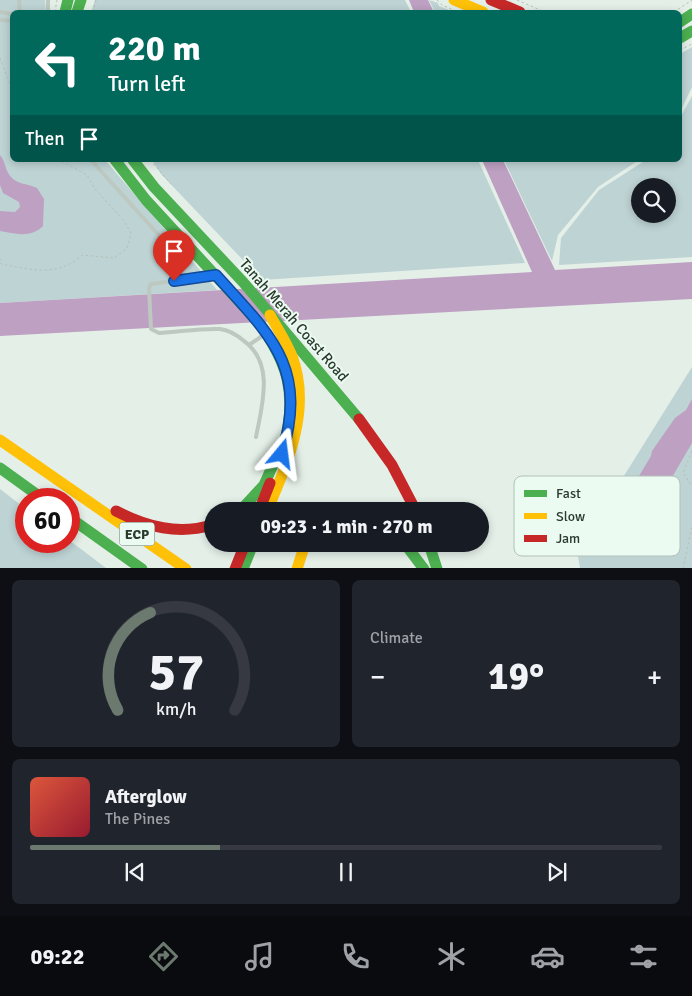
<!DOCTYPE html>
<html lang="en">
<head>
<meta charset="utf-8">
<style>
	:root { --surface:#171b24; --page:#20242c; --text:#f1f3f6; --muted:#9ea1a6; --line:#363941; --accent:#6b796e }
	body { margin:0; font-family:Signika,sans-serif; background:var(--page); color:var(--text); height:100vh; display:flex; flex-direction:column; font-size:19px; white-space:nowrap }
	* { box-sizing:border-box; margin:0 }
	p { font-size:16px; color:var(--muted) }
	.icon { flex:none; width:28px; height:28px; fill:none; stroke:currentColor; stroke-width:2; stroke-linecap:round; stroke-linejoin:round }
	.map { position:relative; height:568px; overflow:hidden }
	.sheet { display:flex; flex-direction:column; gap:12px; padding:12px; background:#0d0f14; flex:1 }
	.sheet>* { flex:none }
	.banner { position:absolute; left:10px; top:10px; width:672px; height:152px; border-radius:8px; box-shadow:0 2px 8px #0003; background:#00695c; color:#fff; overflow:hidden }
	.buttons { position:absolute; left:631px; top:178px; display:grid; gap:10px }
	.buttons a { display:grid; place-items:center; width:45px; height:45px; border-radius:50%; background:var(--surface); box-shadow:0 2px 8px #0003; font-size:25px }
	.speed { position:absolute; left:15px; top:488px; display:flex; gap:10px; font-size:25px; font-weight:700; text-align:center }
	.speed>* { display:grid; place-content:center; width:65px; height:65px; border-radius:50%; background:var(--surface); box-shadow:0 2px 8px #0003; line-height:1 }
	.speed .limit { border:8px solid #d22; background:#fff; color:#111 }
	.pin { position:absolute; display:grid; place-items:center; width:42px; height:42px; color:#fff; margin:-51px -21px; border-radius:50% 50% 50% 0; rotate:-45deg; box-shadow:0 0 5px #0007 }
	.pin .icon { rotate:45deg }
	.me { position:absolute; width:55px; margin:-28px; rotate:16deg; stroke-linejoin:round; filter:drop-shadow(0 0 4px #0008) }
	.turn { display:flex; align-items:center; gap:18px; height:105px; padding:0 15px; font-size:22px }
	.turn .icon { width:65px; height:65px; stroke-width:2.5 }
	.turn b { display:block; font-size:35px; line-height:42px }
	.then { display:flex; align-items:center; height:48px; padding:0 15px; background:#0003; gap:10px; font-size:19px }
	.big { font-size:38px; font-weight:800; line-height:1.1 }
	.sheet .tile { flex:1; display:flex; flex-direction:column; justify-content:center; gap:8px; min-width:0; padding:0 18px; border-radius:8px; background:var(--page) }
	.sheet .dial { align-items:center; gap:0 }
	.dial svg { height:130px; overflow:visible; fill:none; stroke:var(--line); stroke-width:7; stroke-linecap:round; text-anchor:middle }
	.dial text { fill:var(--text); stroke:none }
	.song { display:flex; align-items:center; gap:15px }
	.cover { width:60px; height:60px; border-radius:8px; background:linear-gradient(135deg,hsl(10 70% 55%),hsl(350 70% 35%)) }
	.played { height:5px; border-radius:2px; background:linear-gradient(90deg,var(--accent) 30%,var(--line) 30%) }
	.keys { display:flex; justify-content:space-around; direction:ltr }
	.heat { display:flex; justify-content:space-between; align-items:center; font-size:28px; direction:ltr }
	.sheet .tiles { flex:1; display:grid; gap:12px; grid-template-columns:1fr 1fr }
	.tile:last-child { grid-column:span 2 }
	.trip { position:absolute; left:204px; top:502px; width:285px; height:50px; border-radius:25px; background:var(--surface); box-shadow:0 2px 8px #0003; font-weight:800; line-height:50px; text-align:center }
	.menu { display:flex; height:80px; justify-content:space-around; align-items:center; background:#090b0e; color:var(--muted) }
	.menu .icon { width:35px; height:35px }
	.menu .current { color:var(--accent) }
	.menu b { font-size:22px; color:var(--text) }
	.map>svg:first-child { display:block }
	.green { fill:#bed3d4; fill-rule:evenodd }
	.water { fill:#bea0c2 }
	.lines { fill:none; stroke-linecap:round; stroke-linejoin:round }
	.path { stroke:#b5c1b9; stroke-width:1; stroke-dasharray:2.5 2.5; stroke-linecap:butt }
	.lane { stroke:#bdc8c1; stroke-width:4 }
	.fast { stroke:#4caf50; stroke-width:11 }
	.slow { stroke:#ffc107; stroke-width:11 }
	.jam { stroke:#c62828; stroke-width:11 }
	.route-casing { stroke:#114b97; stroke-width:12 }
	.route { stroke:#1a73e8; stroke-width:9 }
	.labels { text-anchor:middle; stroke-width:4; stroke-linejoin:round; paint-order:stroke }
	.shield { fill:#ecfbf2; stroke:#647468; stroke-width:1 }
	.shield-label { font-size:14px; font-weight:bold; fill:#2a3a2d }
	.street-label { font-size:15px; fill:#2a3a2d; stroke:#ecfbf2 }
	.key { fill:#ecfbf2; stroke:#b2c1b7; stroke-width:1 }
	.key-label { font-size:14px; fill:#2a3a2d }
</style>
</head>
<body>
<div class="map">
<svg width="692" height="569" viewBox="0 0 692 569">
	<rect width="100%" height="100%" fill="#e4efe8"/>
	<path class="green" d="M0 0H45L46 12H12V160H105L217 290 0 303Z
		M95 0H405L411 12H91Z
		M429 0 438 3 439 6 454 12H435Z
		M692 47V87L680 112V54Z
		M692 96V257L559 265 561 238 599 190 646 160H680V118ZM668 186V214H640V186Z
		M152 160H478L525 263 262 280 161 174Z
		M504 160H639L598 187 558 235 552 261Z
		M692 367V568H580L577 551Z
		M0 489 26 509V541L69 540 106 568H0Z"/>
	<path class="water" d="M409 0H428L434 12H414Z
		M0 155C6 162 5 171 11 177 16 184 29 184 37 188L44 199 43 226C31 238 15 234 0 231V211L15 212 20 207 19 202 3 193 0 185Z
		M482 160H503L555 270 692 262V299L0 336V303L532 272Z
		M692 399V443L671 479 649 492 648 498 654 517 636 548H625L619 537 623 518 631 495 630 491 651 456 652 451 675 418 686 410Z"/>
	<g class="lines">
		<path class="path" d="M437 0 442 5 458 12
			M517 0 545 12
			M55 12 57 0
			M93 12 96 0
			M674 12 692 0
			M680 50 692 44
			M0 58 12 89
			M150 160 173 186
			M0 258 1 264C29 269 58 278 82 255L114 258 127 248 131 233 124 221 95 189 87 175 59 160
			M692 451 683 473 692 486
			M683 569 692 526"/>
		<path class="lane" d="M19 0 20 12
			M0 12 12 14
			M48 12V0
			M0 20 12 21
			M91 160 174 252 180 267 181 274 175 280
			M211 276 151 284 149 288 151 329 159 333C179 332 200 328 220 329 229 330 237 335 244 341 275 363 262 406 256 437
			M249 345 265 334"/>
		<path class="fast" d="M65 12 68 0
			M77 12 81 0
			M680 22 692 14
			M680 38 692 31
			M115 160 146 200 260 324C287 363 296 391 286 438
			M133 160 154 187 243 282 359 419
			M0 468 43 499
			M240 511 264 485 289 429
			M69 517 142 569
			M405 544 424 569
			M429 544 437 569
			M243 569 253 544"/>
		<path class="slow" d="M454 0 483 12
			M0 440 186 569
			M267 511C288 462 312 409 292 356 286 341 277 328 270 315
			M297 569 305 544"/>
		<path class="jam" d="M491 0 520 12
			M359 419 392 465 416 511
			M116 511C147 527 178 535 212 525
			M259 511 270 483
			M235 569 245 544"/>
	</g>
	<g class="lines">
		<defs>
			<path id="route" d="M174 281 216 275C271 336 308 367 282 454"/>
		</defs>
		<use href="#route" class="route-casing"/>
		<use href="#route" class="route"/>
	</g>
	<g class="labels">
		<rect class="shield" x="119.5" y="522.5" width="35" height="23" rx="4"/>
		<g class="shield-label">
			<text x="137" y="539">ECP</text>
		</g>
		<g class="street-label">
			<text transform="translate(294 320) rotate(49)" y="5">Tanah Merah Coast Road</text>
		</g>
	</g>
	<rect x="514" y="476" width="166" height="80" rx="8" class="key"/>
	<rect x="524" y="490" width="23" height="7" fill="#4caf50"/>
	<rect x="524" y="513" width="23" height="6" fill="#ffc107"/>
	<rect x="524" y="535" width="23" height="7" fill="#c62828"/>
	<g class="key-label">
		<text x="556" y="498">Fast</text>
		<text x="556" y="521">Slow</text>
		<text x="556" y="543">Jam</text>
	</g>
</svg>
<div class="buttons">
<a><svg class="icon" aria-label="search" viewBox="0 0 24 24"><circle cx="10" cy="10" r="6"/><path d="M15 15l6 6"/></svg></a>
</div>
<div class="speed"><div class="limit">60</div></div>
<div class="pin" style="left:174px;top:281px;background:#d93025"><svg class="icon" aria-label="arrive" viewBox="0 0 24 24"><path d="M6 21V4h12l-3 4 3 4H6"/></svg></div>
<svg class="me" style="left:282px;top:454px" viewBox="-20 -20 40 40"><path d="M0-17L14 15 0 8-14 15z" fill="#1a73e8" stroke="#fff" stroke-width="4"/></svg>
<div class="trip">09:23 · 1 min · 270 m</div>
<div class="banner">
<div class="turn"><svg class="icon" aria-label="left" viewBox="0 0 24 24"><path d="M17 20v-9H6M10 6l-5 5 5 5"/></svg><div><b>220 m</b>Turn left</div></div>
<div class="then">Then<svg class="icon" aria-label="arrive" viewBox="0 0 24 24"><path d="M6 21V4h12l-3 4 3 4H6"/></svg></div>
</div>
</div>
<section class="sheet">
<div class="tiles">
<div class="tile dial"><svg viewBox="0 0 100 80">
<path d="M14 69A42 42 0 1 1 86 69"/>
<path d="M14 69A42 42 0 0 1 34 9" stroke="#6b796e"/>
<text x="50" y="56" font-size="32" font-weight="700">57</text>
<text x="50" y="72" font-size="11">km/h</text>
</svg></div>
<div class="tile"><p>Climate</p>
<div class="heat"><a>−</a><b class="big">19°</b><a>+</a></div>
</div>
<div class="tile">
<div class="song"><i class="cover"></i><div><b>Afterglow</b><p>The Pines</p></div></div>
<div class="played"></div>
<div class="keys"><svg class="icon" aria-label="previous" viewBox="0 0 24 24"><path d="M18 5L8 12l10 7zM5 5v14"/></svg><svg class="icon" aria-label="pause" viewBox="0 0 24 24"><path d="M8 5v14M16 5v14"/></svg><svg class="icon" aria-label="next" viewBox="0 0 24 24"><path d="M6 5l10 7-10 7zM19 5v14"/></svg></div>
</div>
</div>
</section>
<nav class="menu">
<b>09:22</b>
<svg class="icon current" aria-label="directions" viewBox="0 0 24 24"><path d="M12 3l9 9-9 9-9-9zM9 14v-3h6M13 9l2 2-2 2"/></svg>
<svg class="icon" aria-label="music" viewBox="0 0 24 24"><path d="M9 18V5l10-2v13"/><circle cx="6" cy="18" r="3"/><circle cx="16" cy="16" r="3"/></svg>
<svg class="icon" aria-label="phone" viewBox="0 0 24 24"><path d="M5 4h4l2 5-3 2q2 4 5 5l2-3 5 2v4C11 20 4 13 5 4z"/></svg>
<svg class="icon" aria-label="climate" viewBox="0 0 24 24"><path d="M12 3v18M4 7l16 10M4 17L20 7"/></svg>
<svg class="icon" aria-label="car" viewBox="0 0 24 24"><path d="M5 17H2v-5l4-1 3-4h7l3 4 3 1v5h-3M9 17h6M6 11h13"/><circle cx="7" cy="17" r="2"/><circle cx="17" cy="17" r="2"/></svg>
<svg class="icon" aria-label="filters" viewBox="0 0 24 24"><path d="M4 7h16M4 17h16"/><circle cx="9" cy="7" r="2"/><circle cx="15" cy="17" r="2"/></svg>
</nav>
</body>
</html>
